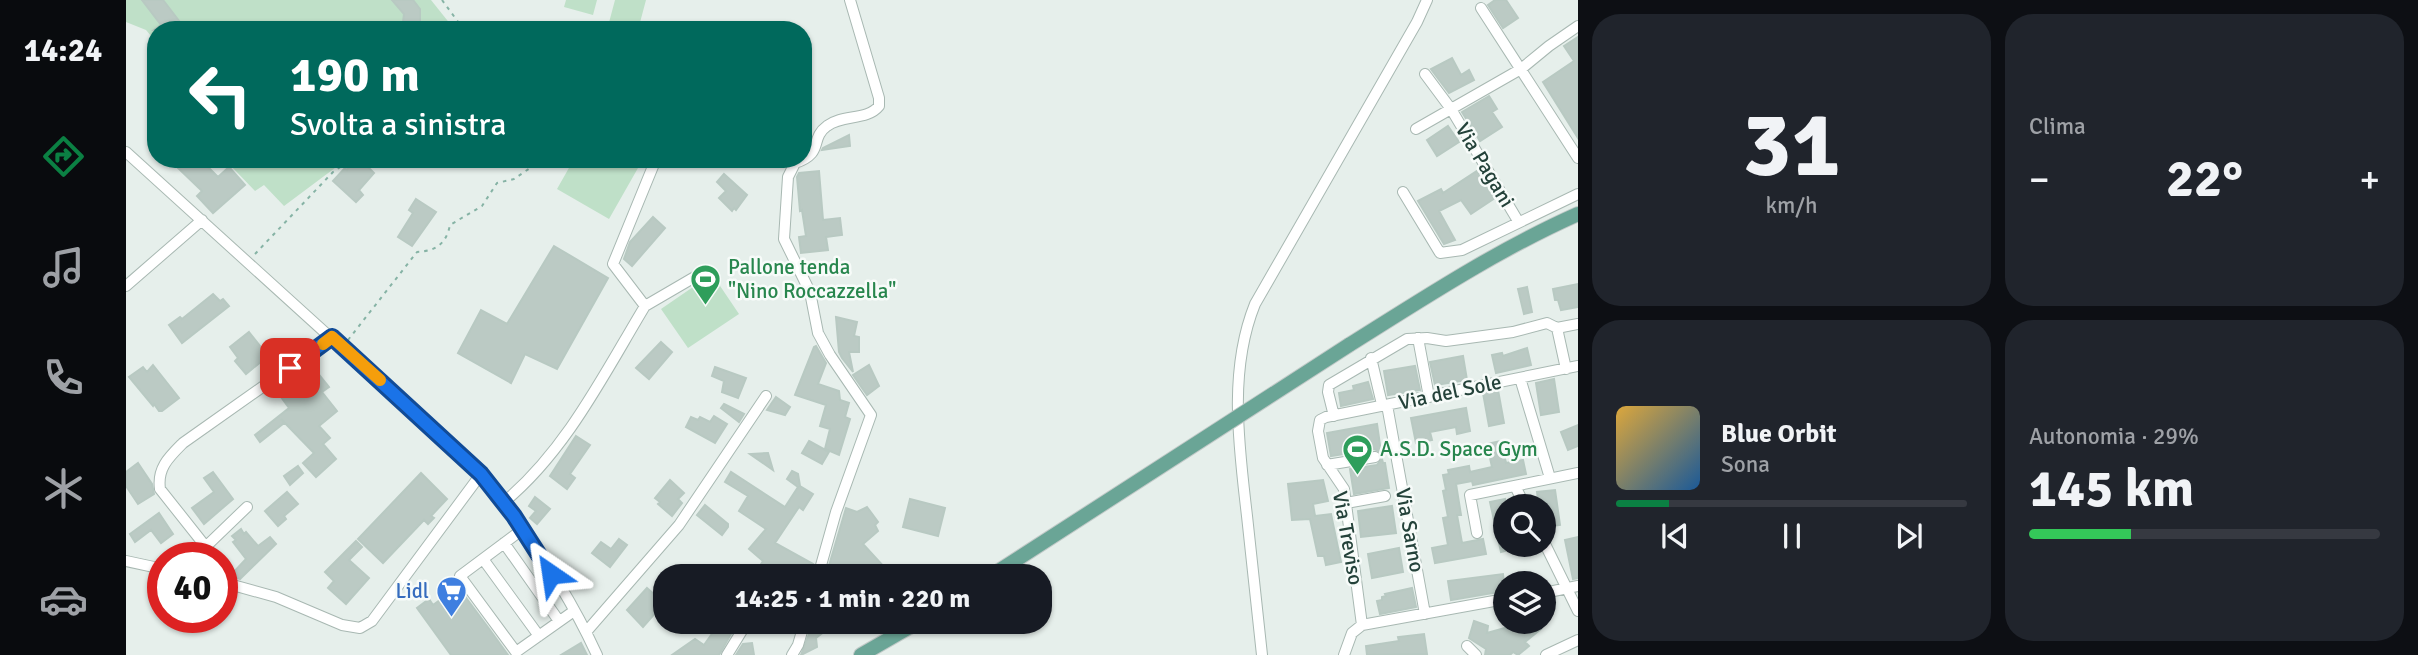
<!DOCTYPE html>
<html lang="it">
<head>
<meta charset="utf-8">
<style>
	:root { --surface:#171b24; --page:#20242c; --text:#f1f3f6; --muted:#9ea1a6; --line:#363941; --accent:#0b8043 }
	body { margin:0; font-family:Signika,sans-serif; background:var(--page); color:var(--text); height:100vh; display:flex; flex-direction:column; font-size:26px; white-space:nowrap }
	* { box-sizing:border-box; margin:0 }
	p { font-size:23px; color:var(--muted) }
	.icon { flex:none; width:38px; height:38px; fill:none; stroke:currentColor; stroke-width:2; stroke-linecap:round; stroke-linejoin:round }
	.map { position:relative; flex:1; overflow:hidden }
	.panel { display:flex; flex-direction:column; gap:14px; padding:14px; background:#0d0f14; width:840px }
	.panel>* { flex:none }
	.guide { position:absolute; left:21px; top:21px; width:665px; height:147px; border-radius:28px; box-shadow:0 2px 5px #0004; background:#00695c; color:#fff; overflow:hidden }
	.controls { position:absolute; left:1367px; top:494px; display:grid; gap:14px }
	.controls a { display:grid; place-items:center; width:63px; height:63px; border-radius:50%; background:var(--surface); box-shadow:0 2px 5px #0004; font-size:35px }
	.speed { position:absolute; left:21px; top:542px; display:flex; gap:14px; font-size:35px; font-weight:700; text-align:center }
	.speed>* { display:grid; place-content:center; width:91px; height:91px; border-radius:50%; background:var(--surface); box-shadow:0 2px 5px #0004; line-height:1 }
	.speed .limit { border:10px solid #d22; background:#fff; color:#111 }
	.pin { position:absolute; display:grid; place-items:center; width:60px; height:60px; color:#fff; margin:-30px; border-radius:14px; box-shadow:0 4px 10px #0006 }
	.me { position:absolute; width:77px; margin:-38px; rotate:328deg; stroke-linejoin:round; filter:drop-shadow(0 0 5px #0008) }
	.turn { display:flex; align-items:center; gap:24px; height:147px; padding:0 28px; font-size:32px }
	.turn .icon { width:91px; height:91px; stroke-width:2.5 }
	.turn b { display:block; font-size:49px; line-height:60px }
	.big { font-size:52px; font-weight:700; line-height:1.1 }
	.panel .tile { flex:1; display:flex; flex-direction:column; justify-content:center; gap:10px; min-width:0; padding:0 24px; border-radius:28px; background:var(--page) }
	.panel .dial { align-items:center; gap:0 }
	.dial b { font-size:91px; line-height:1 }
	.song { display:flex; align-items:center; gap:21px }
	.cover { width:84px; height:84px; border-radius:10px; background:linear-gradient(135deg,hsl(40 70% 55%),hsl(210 70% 35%)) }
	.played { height:7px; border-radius:4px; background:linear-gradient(90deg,var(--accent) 15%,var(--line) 15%) }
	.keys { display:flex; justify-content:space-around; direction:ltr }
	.heat { display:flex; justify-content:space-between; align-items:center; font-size:38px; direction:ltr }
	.charge { height:10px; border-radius:5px; background:linear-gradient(90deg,#34c759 29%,var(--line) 0) }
	.panel .tiles { flex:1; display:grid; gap:14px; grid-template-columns:repeat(2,1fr) }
	.trip { position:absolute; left:527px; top:564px; width:399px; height:70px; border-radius:28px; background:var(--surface); box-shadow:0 2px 5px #0004; font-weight:700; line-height:70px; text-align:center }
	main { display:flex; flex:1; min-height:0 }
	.tabs { display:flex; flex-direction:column; width:126px; justify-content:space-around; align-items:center; background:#090b0e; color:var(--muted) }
	.tabs .icon { width:49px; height:49px }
	.tabs .active { color:var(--accent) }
	.tabs b { font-size:32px; color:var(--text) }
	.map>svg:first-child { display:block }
	.green { fill:#bfe0c8 }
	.building { fill:#bbcac4; stroke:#b8c9c2; stroke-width:2 }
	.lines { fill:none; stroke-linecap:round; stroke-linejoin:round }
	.minor-casing { stroke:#a8b8b2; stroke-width:12 }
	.major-casing { stroke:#c2cac8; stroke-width:16 }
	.path { stroke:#86b3a5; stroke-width:2; stroke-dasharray:3.5 5; stroke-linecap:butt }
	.minor { stroke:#fff; stroke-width:10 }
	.major { stroke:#6aa596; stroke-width:14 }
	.major-bridge-casing { stroke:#c2cac8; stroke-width:16; stroke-linecap:butt }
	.major-bridge { stroke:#6aa596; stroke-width:14 }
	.route-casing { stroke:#114b97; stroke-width:18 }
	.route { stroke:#1a73e8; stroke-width:12 }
	.slow { stroke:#f59e0b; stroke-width:12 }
	.labels { text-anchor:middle; stroke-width:5; stroke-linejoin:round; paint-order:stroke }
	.street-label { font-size:21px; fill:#24423a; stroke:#f7fbf9 }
	.leisure-label { font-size:21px; fill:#27864d; stroke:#f7fbf9; text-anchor:start }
	.shop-label { font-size:21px; fill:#366cbe; stroke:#f7fbf9; text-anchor:end }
</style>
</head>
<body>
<main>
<nav class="tabs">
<b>14:24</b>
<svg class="icon active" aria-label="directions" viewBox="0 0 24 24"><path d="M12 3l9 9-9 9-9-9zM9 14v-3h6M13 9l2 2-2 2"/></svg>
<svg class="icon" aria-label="music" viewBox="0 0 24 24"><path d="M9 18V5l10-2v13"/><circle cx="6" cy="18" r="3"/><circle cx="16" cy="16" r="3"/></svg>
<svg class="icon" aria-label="phone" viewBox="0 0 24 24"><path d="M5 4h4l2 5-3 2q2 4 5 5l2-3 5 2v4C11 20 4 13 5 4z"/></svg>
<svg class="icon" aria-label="climate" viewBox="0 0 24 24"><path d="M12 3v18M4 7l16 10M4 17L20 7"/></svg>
<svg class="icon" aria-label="car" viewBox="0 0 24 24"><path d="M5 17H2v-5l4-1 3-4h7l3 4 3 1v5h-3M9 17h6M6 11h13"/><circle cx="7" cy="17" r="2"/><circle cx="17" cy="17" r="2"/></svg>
</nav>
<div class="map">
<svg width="1452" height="655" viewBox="0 0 1452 655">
	<rect width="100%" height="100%" fill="#e6efeb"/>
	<path class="green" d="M0 0H305L329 30H30V42L20 30 0 22Z
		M440 0H471L467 15 438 7Z
		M489 0H520L512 30H481Z
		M112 159H221L158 206 138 185 129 191 105 166Z
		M448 159H498L512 168 483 219 431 189Z
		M586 274 613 314 562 348 535 309Z"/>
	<path class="building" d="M16 0H37L60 30H28L35 25Z
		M266 0H287L294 9V30H276L278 14Z
		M1369 0H1380L1392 18 1377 28 1362 5Z
		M1452 37V138L1417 82 1448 61 1438 46Z
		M1326 58 1335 75 1343 70 1348 80 1323 93 1305 69Z
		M1363 96 1371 109 1366 112 1376 127 1354 141 1336 112Z
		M1322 126 1333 142 1311 156 1301 140Z
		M723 135 724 146 696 150 697 148Z
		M59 159H74L92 177 103 167 119 185 87 213 71 196 76 191 51 167Z
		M229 159H234L248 173 233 190 237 195 230 202 207 181 219 168 221 170Z
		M693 171 697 220 714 218 716 235 700 237 702 250 675 253 673 237 680 236 676 210 674 211 671 177 673 173Z
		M1351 171 1369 198 1345 214 1335 200 1313 211 1329 240 1318 244 1292 201 1315 189 1317 193Z
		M598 174 621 195 610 210 608 208 606 211 593 198 600 191 591 182Z
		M290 199 310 212 286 246 272 237 287 213 283 210Z
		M527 217 539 228 506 266 498 259 504 242Z
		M428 246 482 278 431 369 399 354 385 383 332 353 355 310 381 324Z
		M1452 284V307L1435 310 1432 300H1429L1427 289Z
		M1401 287 1406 312 1398 314 1392 289Z
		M87 294 94 301 97 299 103 306 56 343 43 325 54 317 56 319Z
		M710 317 731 322 728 336 733 337V352H723L727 372 716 358 713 352Z
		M123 332 142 356 120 374 109 361 112 358 104 347Z
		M535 342 546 352 523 379 510 368Z
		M690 346 700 363 692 384 713 391 714 400 723 403 719 417 724 419 713 455 699 449 704 429 694 426 700 405 669 395 688 347Z
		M1401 348 1405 365 1370 373 1366 355 1376 353 1377 356Z
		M1337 356 1341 380 1309 385 1304 362Z
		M27 365 53 398 36 411H33L28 404 27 406 3 377 17 367 21 372Z
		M743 365 753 386 741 395 727 375Z
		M1289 366 1294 390 1262 395 1258 371Z
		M589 367 620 378 612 398 596 392 598 381 586 376Z
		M191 372 203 387 196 392 211 411 193 426 204 438 197 444 210 459 190 477 177 463 188 453 155 419 158 423 134 442 129 435 163 408 155 397Z
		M1428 379 1433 412 1415 415 1410 383Z
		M1242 382 1247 399 1215 406 1213 393 1228 390 1227 386Z
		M1372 390 1378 423 1363 426 1357 393Z
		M650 397 664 407 659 415 641 410Z
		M598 404 618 414 613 422 595 408Z
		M1340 408 1344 431 1331 434 1330 427 1304 432 1306 440 1290 443 1285 418Z
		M588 416 601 424 589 443 560 427 565 417 572 420 574 417 584 422Z
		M1251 424 1255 452 1248 449 1205 456 1201 433Z
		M1452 425V446L1442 450 1435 432Z
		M450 436 464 445 444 474 449 478 441 489 424 476Z
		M683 441 703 452 696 464 676 453Z
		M1375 441 1380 463 1397 460 1400 474 1347 485 1346 481 1330 484 1335 515H1331L1336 543 1357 539 1360 554 1309 563 1306 548 1322 545 1317 518 1322 517 1317 491 1320 490 1317 475 1323 474 1322 470 1343 466 1344 472 1366 467 1361 444Z
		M642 453 647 470 624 454Z
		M1256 459 1257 463H1259L1263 488 1228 494 1224 469 1251 465Z
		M12 463 26 484 28 494 12 504 0 486V472Z
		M172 466 177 473 164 485 158 476Z
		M666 471 672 474 674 486 687 494 677 510 673 507 649 543 687 564 680 576H635L630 572 637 561 623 549 640 529 613 511 622 496 599 482 605 472 659 507 672 487 661 479Z
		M87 472 107 499 78 524 66 508 88 492 78 478Z
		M295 473 321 499 305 516 308 518 302 524 298 520 257 563 232 539Z
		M544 480 558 493 552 499 556 503 546 516 532 504 534 502 529 498Z
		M1197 480 1202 501 1187 504 1189 516 1205 514 1215 562 1200 565 1198 556H1192L1184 519 1166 520 1162 484Z
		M1429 490 1434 525 1418 527V506H1413L1411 492Z
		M161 492 172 504 158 516 160 519 152 526 139 511Z
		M409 497 424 509 411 524 404 518 410 511 403 506Z
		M784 499 819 508 812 536 777 527Z
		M1379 499V551L1375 552 1364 502Z
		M579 505 602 524V527L596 535 571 515Z
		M1266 506 1270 533 1235 537 1232 511Z
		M741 507 752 522 749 525 752 531 737 544 760 569 754 576H748L743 568 729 576H709L702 569 720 508 731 512Z
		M33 513 47 534 35 543 25 530 9 542 4 534Z
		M115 529 118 534 120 532 132 546 144 537 150 544 114 579 105 575 120 559 107 542 110 540 106 536Z
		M1452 537V578L1447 579 1439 540Z
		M493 539 501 545 484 567 466 553 475 542 485 549Z
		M230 541 236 547 223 560 243 578 220 604 202 588 208 581 199 572Z
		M1273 548 1277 572 1246 578 1242 554Z
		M1377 574 1379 591 1325 600 1322 581Z
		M332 587 364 630 382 655H325L291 608 303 599 307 605Z
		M521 588 538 603 517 627 501 610Z
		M1286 588 1290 607 1254 614 1251 601 1256 600V597L1260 596 1259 594Z
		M595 621 603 625 605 621H616L610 625 593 655H546L569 639 578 645Z
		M691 621H712L690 638 691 647 675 655 686 626Z
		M1348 621 1362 626 1361 633 1393 624 1390 621H1407L1415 629 1399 642 1403 646 1392 655 1387 652 1384 655H1359L1360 649 1343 638Z
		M1298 634 1301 654 1241 655 1240 646 1273 641 1272 637Z
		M455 643 461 655H435Z
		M626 643 628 655H610L617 644Z"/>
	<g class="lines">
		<defs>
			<path id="minor" d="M1355 8 1452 158
				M1299 74 1325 109 1392 221
				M1290 129 1395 69 1423 46 1452 26
				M0 152 355 474C399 528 442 592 471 655
				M1277 192 1314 253 1336 250 1452 194
				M0 286 76 220
				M519 306 579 271
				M1431 328 1452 324
				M1292 338 1303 397
				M1245 358 1255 400
				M1394 378 1424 478
				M1261 405 1299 614
				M1208 416 1202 392 1203 385 1281 339 1301 338 1320 341 1387 332 1421 323 1431 328 1440 369
				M1201 465 1249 457
				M1389 486 1399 506
				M378 502C440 451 478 374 519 306L487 264 530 159
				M1220 503 1259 496
				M397 529 334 576 390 652 448 611
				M1351 533 1344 495 1452 473
				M1418 542 1452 611
				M378 543 433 621
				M80 547 34 489C31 468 43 457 57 443L207 337
				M68 558 121 507
				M357 559 413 636
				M0 561 37 569
				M692 576 710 512 745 415 704 355 692 333 684 292 658 239 662 177 669 163C699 153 683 139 701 126 716 114 741 121 753 106V98L724 0
				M96 582 150 597 216 625 234 628 246 621 355 474
				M1418 593 1452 586
				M1236 625 1218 489 1197 458 1192 431 1194 420 1200 417 1452 366
				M460 632 553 525 640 396
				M1341 646 1350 655
				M601 655 617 629
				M666 655 672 645 679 621
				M1136 655C1131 609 1126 562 1121 516 1113 446 1102 371 1129 304L1291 22 1301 0
				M1218 655 1226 633 1236 625 1379 599
				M1420 655 1452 640"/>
			<path id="major" d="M1223 345C1298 298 1371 250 1452 214
				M735 655 794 621"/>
		</defs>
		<use href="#minor" class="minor-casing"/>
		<use href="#major" class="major-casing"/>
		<path class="path" d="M316 0 338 30
			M129 254 207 172 226 159
			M222 340 291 252C310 251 320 244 324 225L356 206 371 183 388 179 407 166 408 159"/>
		<use href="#minor" class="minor"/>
		<use href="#major" class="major"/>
		<defs>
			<path id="major-bridge" d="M865 576 1223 345"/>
		</defs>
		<use href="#major-bridge" class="major-bridge-casing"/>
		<use href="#major-bridge" class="major-bridge"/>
	</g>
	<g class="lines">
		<defs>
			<path id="route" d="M164 368 206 337 355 474 388 516 425 574"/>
		</defs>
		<use href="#route" class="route-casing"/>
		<use href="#route" class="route"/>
		<path class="slow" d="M197 344 206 337 254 380"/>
	</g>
	<defs>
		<symbol id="stadium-pin" viewBox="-11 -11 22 30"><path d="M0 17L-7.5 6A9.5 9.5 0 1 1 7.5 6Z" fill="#2e9e5b" stroke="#f7fbf9"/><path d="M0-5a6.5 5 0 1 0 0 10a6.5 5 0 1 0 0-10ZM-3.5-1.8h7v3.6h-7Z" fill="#fff"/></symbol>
		<symbol id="supermarket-pin" viewBox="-11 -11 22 30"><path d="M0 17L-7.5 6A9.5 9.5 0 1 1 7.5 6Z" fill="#3f7fe0" stroke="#f7fbf9"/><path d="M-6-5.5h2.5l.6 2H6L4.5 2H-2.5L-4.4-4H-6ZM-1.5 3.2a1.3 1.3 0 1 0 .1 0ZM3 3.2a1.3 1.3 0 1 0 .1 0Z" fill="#fff"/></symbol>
	</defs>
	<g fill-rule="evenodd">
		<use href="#stadium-pin" x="562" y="262" width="35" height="47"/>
		<use href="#stadium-pin" x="1214" y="432" width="35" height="47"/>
		<use href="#supermarket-pin" x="308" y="574" width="35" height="47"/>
	</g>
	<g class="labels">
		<g class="street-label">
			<text transform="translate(1359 165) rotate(59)" y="7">Via Pagani</text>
			<text transform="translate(1324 392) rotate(-12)" y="7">Via del Sole</text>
			<text transform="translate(1284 530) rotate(80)" y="7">Via Sarno</text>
			<text transform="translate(1222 538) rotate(80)" y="7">Via Treviso</text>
		</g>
		<g class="leisure-label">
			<text x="602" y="274">Pallone tenda<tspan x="602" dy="24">"Nino Roccazzella"</tspan></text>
			<text x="1254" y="456">A.S.D. Space Gym</text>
		</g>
		<g class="shop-label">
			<text x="303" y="598">Lidl</text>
		</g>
	</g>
</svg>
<div class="controls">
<a><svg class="icon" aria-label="search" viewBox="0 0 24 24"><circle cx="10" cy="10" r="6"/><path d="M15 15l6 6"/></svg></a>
<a><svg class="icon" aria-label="layers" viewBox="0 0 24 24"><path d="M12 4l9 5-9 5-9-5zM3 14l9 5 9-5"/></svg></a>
</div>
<div class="speed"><div class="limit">40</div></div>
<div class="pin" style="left:164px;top:368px;background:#d93025"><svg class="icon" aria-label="arrive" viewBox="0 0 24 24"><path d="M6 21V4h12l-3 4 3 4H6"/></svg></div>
<svg class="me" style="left:425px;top:574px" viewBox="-20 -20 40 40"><path d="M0-17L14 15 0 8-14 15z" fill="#1a73e8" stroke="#fff" stroke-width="4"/></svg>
<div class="trip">14:25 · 1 min · 220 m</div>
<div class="guide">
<div class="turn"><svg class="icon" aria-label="left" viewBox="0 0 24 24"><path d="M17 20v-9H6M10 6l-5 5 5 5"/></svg><div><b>190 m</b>Svolta a sinistra</div></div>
</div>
</div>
<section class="panel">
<div class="tiles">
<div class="tile dial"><b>31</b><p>km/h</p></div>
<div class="tile"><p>Clima</p>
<div class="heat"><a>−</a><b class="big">22°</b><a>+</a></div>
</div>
<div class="tile">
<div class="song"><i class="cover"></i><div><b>Blue Orbit</b><p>Sona</p></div></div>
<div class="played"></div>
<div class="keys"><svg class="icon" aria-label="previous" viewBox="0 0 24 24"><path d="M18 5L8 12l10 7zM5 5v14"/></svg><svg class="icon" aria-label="pause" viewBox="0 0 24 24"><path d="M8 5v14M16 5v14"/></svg><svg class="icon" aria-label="next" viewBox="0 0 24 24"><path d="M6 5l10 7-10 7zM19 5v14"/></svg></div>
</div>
<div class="tile"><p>Autonomia · 29%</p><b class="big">145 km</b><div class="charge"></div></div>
</div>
</section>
</main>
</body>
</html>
